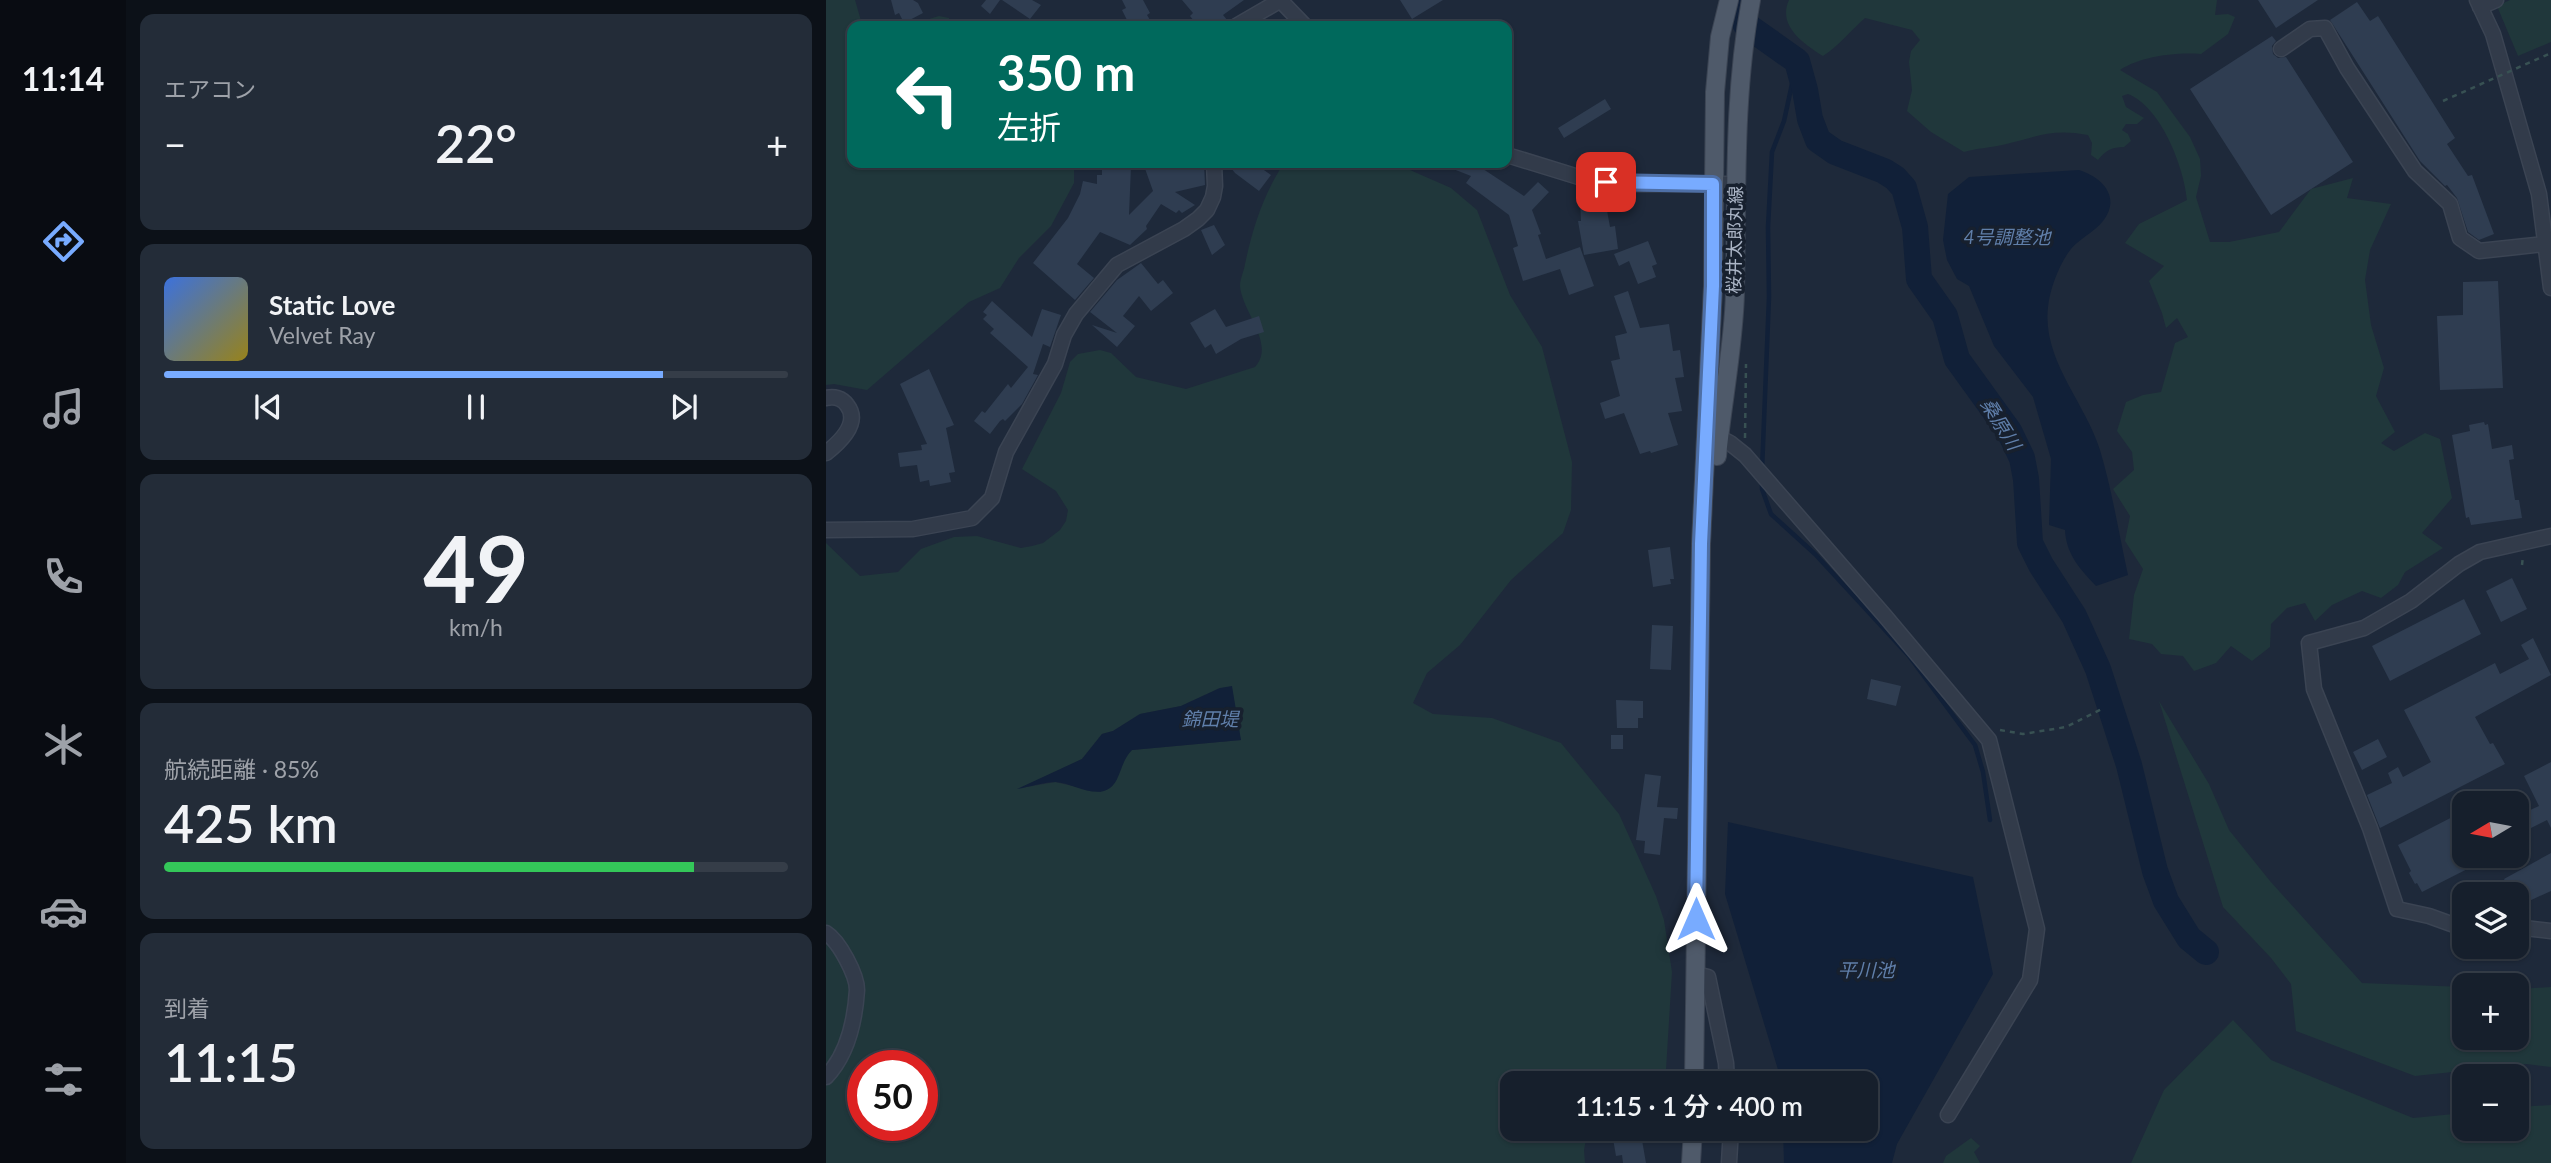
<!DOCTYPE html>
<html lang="ja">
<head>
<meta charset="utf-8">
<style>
	:root { --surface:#161f2c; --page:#232c38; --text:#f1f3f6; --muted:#9ea2a9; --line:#353d48; --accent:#78abff }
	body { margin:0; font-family:Lato,"Noto Sans JP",sans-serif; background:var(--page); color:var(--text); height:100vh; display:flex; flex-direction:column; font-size:26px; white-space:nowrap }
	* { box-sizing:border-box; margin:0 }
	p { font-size:23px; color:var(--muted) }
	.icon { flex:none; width:38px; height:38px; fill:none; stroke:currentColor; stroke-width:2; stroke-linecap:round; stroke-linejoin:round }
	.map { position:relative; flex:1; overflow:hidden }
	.drawer { display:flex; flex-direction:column; gap:14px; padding:14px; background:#0c1118; width:700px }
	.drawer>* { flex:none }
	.top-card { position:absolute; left:21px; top:21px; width:665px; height:147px; border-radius:14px; box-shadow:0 2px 5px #0004,0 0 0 2px var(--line); background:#00695c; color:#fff; overflow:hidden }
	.needle { width:46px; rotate:260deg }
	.tools { position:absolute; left:1626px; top:791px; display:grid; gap:14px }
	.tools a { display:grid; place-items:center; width:77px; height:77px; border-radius:14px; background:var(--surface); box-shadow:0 2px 5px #0004,0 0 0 2px var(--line); font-size:35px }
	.speed { position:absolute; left:21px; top:1050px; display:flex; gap:14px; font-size:35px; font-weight:700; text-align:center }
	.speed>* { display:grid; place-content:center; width:91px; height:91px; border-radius:50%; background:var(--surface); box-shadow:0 2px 5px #0004,0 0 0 2px var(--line); line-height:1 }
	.speed .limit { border:10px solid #d22; background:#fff; color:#111 }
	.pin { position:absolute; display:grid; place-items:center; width:60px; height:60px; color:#fff; margin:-30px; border-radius:14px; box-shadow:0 4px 10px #0006 }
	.me { position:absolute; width:77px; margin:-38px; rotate:0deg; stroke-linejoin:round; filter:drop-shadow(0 0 5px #0008) }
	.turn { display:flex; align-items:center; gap:24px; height:147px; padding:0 35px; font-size:32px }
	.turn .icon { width:91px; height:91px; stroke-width:2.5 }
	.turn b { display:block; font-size:49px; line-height:60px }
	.big { font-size:52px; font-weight:600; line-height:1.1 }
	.drawer .widget { flex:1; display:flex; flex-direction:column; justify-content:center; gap:10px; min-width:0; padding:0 24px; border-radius:14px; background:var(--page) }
	.drawer .dial { align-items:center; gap:0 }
	.dial b { font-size:91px; line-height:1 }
	.song { display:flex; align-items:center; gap:21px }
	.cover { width:84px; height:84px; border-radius:10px; background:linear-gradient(135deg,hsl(220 70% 55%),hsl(50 70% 35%)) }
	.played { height:7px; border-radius:4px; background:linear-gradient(90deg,var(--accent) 80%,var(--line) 80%) }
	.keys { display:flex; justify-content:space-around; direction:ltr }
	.heat { display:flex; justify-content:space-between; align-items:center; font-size:38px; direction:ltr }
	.charge { height:10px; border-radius:5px; background:linear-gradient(90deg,#34c759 85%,var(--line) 0) }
	.trip { position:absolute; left:674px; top:1071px; width:378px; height:70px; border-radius:14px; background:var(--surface); box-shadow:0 2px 5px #0004,0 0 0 2px var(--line); font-weight:600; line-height:70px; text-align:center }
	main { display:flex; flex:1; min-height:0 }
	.menu { display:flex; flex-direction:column; width:126px; justify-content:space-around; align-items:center; background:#090c12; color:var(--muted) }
	.menu .icon { width:49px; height:49px }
	.menu .current { color:var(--accent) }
	.menu b { font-size:32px; color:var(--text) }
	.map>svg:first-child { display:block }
	.green { fill:#20373b; fill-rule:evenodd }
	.water { fill:#112038 }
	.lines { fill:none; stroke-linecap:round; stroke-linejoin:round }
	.stream { stroke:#112038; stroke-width:4.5 }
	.river { stroke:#112038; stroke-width:26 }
	.building { fill:#2f3d51 }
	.minor-casing { stroke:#3b4453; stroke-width:17 }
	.major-casing { stroke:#3b4453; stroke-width:20 }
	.path { stroke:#385153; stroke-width:2.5; stroke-dasharray:5 5; stroke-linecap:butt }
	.minor { stroke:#323b4a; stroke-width:14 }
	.major { stroke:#4f5a6a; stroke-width:18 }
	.path-bridge { stroke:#385153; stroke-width:2.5; stroke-dasharray:5 5; stroke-linecap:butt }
	.route-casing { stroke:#4e6fa6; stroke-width:18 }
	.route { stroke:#78abff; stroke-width:12 }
	.labels { text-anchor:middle; stroke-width:7; stroke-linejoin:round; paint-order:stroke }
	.street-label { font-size:18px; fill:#acb6c7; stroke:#17202e }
	.water-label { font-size:19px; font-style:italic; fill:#607faa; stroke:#17202e }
</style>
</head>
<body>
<main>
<nav class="menu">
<b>11:14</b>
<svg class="icon current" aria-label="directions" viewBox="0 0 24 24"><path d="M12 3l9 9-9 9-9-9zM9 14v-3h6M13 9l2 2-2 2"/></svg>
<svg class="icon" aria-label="music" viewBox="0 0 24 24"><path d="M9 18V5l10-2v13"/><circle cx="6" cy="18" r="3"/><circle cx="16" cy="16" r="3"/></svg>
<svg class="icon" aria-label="phone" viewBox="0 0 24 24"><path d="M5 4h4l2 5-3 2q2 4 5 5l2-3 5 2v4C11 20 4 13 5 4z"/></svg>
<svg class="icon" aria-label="climate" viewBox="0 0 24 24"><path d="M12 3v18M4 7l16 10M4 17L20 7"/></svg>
<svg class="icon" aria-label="car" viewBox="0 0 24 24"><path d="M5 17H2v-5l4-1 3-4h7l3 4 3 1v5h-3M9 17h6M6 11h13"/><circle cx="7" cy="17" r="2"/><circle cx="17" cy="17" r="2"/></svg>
<svg class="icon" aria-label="filters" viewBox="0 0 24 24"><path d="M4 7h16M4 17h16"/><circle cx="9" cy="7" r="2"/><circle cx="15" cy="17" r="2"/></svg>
</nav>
<section class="drawer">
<div class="widget"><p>エアコン</p>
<div class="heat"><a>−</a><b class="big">22°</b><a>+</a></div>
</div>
<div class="widget">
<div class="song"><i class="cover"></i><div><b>Static Love</b><p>Velvet Ray</p></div></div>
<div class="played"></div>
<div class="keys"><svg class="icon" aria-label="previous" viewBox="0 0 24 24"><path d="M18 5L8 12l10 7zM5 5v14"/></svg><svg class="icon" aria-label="pause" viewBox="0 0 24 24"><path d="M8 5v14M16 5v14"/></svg><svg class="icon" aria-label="next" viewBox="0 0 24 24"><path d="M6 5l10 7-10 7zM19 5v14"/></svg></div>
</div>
<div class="widget dial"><b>49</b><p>km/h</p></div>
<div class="widget"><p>航続距離 · 85%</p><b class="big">425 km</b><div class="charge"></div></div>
<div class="widget"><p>到着</p><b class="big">11:15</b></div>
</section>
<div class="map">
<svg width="1725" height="1163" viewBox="0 0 1725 1163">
	<rect width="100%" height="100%" fill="#1e293a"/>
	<path class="green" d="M0 0H29L36 24 48 26H26V163H248V183L225 226 193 258 174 288 143 302 41 390 8 384 0 385Z
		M963 0H1391L1389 15 1402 14 1409 17 1402 34 1375 54C1351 52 1315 56 1294 70L1331 92 1364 137 1374 159 1375 176 1370 197 1384 242H1403L1453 232 1485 189 1527 178 1521 198 1565 204 1544 250 1539 280 1545 325 1558 368 1550 396 1569 432 1555 443 1568 451 1599 433 1614 439 1626 498 1596 533 1617 548 1579 572 1572 585 1555 598 1536 591 1506 605 1489 621 1479 603 1461 608 1445 624 1444 647 1426 661 1405 646 1390 663 1368 671 1357 656 1335 654 1326 644 1303 639 1308 595 1317 569 1299 541 1304 516 1287 489 1308 470 1306 452 1291 431 1300 402 1317 395 1335 392 1349 343 1362 337 1351 318 1340 328 1336 313 1323 281 1338 266 1299 243 1313 224 1361 200C1358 167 1335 107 1302 94L1296 96 1300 107 1318 118 1311 124H1300L1296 130 1302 134 1305 141 1298 147C1286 147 1280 150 1272 160L1265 155 1266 143 1262 135C1225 128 1211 137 1176 145 1163 148 1151 148 1138 152L1105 132 1081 111 1086 90 1083 62 1085 51 1094 40 1086 30 1039 18C1024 31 1014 45 997 56 978 44 951 26 963 0Z
		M1684 0H1725V42L1692 56 1671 6Z
		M113 16 123 18 124 26H80Z
		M458 163H568L625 188 651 210 684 295 716 347 746 462 745 510 737 533 685 580 634 645 601 673 587 703 607 714 666 718 735 743 793 814 830 896 838 920 846 972 840 1070 832 1083H686V1129H762L758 1150 759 1163H0V543L34 576 72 572 95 549 128 537 151 536 195 548 206 546 217 543 234 530 240 521 242 510 230 491 196 469 235 393 244 362 252 354 274 350 285 353 310 377 360 389 429 367C450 344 416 312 414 286 414 279 418 271 419 264 427 227 437 195 458 163ZM394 688 415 740 306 750 297 758 290 780 274 792 229 782 195 788 256 759 276 734 287 731 314 714 355 706ZM37 1066H96V1125H37Z
		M1333 701 1383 784 1403 830 1444 881 1536 983 1638 987V1038H1690L1691 989 1725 987V1067L1701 1064 1589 1076 1470 1031 1465 984 1445 958 1397 907Z
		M1407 1020 1445 1060 1587 1118 1638 1113V1129H1690L1691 1107 1725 1105V1163H1305L1338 1090Z
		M1145 1138 1154 1146 1148 1152 1154 1163H1117L1120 1156Z"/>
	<path class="water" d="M1253 170C1275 177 1296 196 1277 221 1268 233 1251 239 1242 253 1232 268 1224 289 1222 307 1216 360 1259 402 1274 450 1286 490 1293 534 1302 575L1270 586C1254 569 1240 554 1239 530L1223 525 1225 459 1207 397 1168 346 1143 286 1131 279 1121 260 1117 240 1122 194 1143 177Z
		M406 686 415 740 306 750C294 762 295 780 284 788 269 799 246 783 230 782 218 782 203 787 191 789L256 759 276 734 287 731 314 714 355 706 394 688Z
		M902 822 1147 877 1167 974 1071 1144 1066 1163H958L957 1129H1040V1083H956L899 894Z"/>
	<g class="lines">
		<path class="stream" d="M936 470 943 297 942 227 946 152 958 121 971 61
			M936 482V489L945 514 989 554 1083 656 1149 745 1157 772 1164 820"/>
		<path class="river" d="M906 0 920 25 971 61 979 90 984 119 992 140 1009 152 1058 171 1069 178 1078 188 1089 227 1093 279 1119 316 1131 359 1183 431 1196 458 1200 479 1204 543 1215 565 1248 616 1272 669 1303 765 1329 871 1340 901 1363 938 1380 952"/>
	</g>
	<path class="building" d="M65 0H87L92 3 97 13 78 23 73 13 69 15Z
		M160 0H174L164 14 155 6Z
		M176 0H206L215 5 204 19Z
		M296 0H317L324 13 321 15 324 20 312 26H304L296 10 300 8Z
		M356 0H418L397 15 402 21 400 26H372L364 16 367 13Z
		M574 0H617L586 19Z
		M1432 0H1492L1450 28Z
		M1531 2 1544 21 1552 16 1629 138 1621 144 1642 176 1646 175 1668 234 1653 240 1642 232 1631 198 1621 185 1619 186 1594 161 1504 20Z
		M1446 36 1450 41 1446 46 1447 54 1452 58 1460 57 1527 162 1445 215 1364 89Z
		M779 99 785 109 738 138 732 128Z
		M317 163H378L379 185 349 192 369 205 356 213 353 210 350 213 335 204 320 226 321 229 304 245 274 232 251 264 268 278 249 300 207 263 242 218 254 194 257 181 271 184V175H276V166H305L303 215 327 191Z
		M401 163H428L445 175 433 191 409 173Z
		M612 163H648L698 196 712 182 723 192 706 210 715 234 712 235 720 259 754 247 768 286 743 295 734 269 697 281 687 248 692 246 683 215 640 183 645 176Z
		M774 197 775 205H780L784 227 789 226 792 249 758 255 752 221H755L754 200Z
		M388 225 399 245 386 255 375 230Z
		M822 241 831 264 826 266 830 277 812 284 803 261 793 266 788 254Z
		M315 263 332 284 337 280 347 293 325 311 313 296 297 316 309 326 291 347 266 325 291 333 264 312 291 280Z
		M1672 281 1677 388 1614 390 1611 316 1637 315V282Z
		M802 291 814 328 843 324 847 351 854 350 858 377 849 378 856 411 842 413 852 445 825 453 824 451 814 454 798 413 779 419 774 403 794 396 785 361 794 359 789 336 801 333 788 296Z
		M166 301 206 337 216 309 235 315 224 347 217 344 207 374 212 375 196 404 179 421 177 419 174 421 164 434 148 421 156 411 159 413 182 384 185 388 202 367 164 333 168 329 157 319 161 315 157 312Z
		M389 309 400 327 433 316 438 332 415 339 390 354 385 344 379 348 364 323Z
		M103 369 128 425 120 428 129 472 123 473 125 482 104 486 103 480 94 482 91 465 74 467 72 453 96 450 95 445 101 444 74 384Z
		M1658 422 1659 425 1662 424 1666 449 1686 445 1688 459 1683 460 1689 500H1693L1696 518 1645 525 1643 517 1640 518 1626 435 1644 431 1643 425Z
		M844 547 848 579H844L845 584 827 587 822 550Z
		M1686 578 1701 609 1675 622 1660 591Z
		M1638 599 1655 634 1564 681 1546 646Z
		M826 625 847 626 845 670 824 669Z
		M1707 638 1725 675 1649 717 1664 744 1667 743 1679 764 1554 828 1541 795 1566 783 1562 773 1572 767 1577 777 1605 762 1578 710 1669 663 1674 674 1703 659 1695 645Z
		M1045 679 1075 686 1070 706 1041 699Z
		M790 700 817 701V718H812V728H791Z
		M785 735H797V749H785Z
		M1552 739 1561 757 1536 770 1527 752Z
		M1725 762V828L1721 820 1701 830 1704 837 1690 844V810L1693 815 1713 806 1698 776Z
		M819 774 835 776 831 807 852 808 851 819 838 818 834 855 818 853 819 841 810 840Z
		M1680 789 1687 803H1653Z
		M1638 811V856H1667L1596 892 1591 883 1589 884 1583 873 1585 871 1572 845Z
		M1725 853V891L1690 907V894H1686L1678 879Z
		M795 1129H810L813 1141 816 1140 820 1163H797L796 1155 790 1156 786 1133 795 1132Z"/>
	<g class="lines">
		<defs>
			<path id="minor" d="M454 0 479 26
				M1651 0 1667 34 1713 194 1725 288
				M1654 7 1670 0
				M410 26 455 0
				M1455 49 1484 29 1499 28 1521 68 1589 171 1624 204 1634 238 1653 251 1719 244
				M681 155 759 179 802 184H909
				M0 398C8 396 16 398 21 405 35 423 14 442 0 453
				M885 433 904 443 919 455 1059 616 1163 740 1211 929 1204 980 1122 1115
				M0 530 87 529 146 518 166 498 180 452 229 364 238 335 250 314 291 265 358 229 372 219 381 210 387 197 389 186 388 163
				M1638 926 1628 925 1603 916 1571 909 1544 828 1488 689 1483 643 1538 628 1585 601 1633 564 1654 552 1725 536
				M1690 927 1725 931
				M0 933C13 941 31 975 31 990 29 1021 22 1054 0 1077
				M870 974 882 977 900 1063 901 1083
				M903 1163 905 1129"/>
			<path id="major" d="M891 456C896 404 908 344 909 292 911 194 907 97 925 0
				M868 1083 875 544 887 286 889 92 894 37 903 0
				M865 1163 867 1129"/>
		</defs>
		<use href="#minor" class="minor-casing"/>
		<use href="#major" class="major-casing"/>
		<path class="path" d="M919 438 920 364
			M1696 565 1697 556
			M1174 730 1197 734 1240 727 1276 709"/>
		<use href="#minor" class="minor"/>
		<use href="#major" class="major"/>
		<path class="path-bridge" d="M1617 101 1725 53"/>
	</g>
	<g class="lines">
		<defs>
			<path id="route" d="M780 182 887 184V286L875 544 870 919"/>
		</defs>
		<use href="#route" class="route-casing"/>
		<use href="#route" class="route"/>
	</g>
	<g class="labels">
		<g class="street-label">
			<text transform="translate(909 240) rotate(-89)" y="6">桜井太郎丸線</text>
		</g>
		<g class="water-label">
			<text x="1181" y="244">4号調整池</text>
			<text transform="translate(1175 424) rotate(58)" y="7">桑原川</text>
			<text x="384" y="726">錦田堤</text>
			<text x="1040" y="977">平川池</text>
		</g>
	</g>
</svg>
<div class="tools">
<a><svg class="needle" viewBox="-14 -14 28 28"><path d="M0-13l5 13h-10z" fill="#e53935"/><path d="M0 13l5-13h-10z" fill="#9ea2a9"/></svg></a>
<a><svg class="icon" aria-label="layers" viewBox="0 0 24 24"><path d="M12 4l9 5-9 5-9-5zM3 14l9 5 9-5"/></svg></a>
<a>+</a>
<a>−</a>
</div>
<div class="speed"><div class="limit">50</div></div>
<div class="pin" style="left:780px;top:182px;background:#d93025"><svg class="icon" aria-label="arrive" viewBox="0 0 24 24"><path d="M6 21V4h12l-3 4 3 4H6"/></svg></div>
<svg class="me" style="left:870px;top:919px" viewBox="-20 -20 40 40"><path d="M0-17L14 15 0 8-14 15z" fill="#78abff" stroke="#fff" stroke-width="4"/></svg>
<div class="trip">11:15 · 1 分 · 400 m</div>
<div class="top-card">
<div class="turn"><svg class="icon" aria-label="left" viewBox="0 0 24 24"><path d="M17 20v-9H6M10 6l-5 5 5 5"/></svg><div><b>350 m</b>左折</div></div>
</div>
</div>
</main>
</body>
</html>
